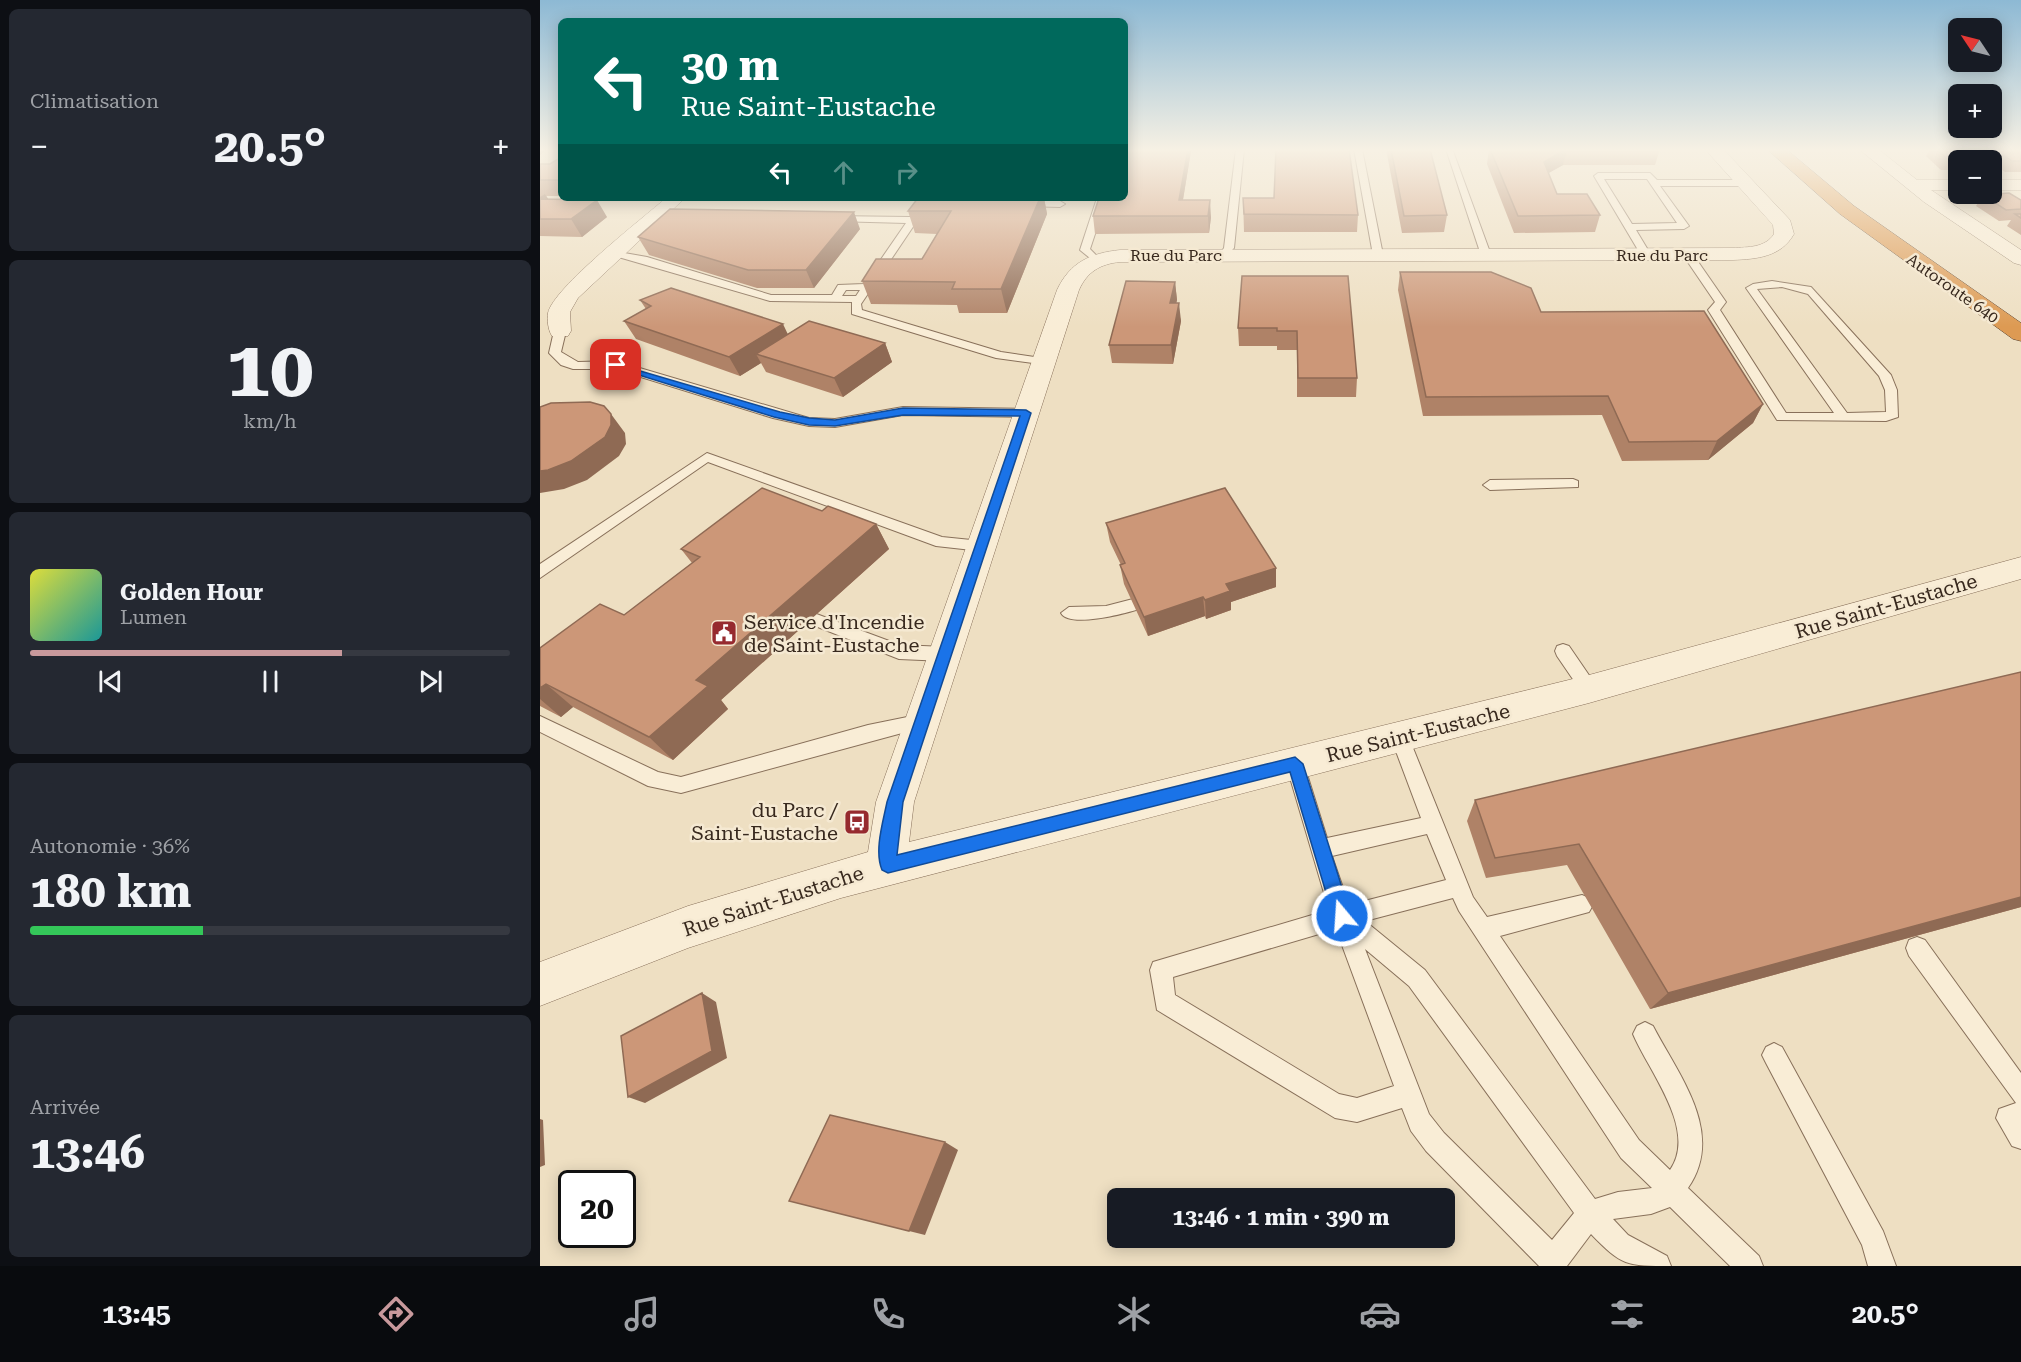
<!DOCTYPE html>
<html lang="fr">
<head>
<meta charset="utf-8">
<style>
	:root { --surface:#171b24; --page:#242831; --text:#f1f3f6; --muted:#9ea1a6; --line:#363941; --accent:#c8999c }
	body { margin:0; font-family:"Roboto Serif",serif; background:var(--page); color:var(--text); height:100vh; display:flex; flex-direction:column; font-size:22px; white-space:nowrap }
	* { box-sizing:border-box; margin:0 }
	p { font-size:20px; color:var(--muted) }
	.icon { flex:none; width:33px; height:33px; fill:none; stroke:currentColor; stroke-width:2; stroke-linecap:round; stroke-linejoin:round }
	.map { position:relative; flex:1; overflow:hidden }
	.side { display:flex; flex-direction:column; gap:9px; padding:9px; background:#0d0f14; width:540px }
	.side>* { flex:none }
	.banner { position:absolute; left:18px; top:18px; width:570px; height:183px; border-radius:9px; box-shadow:0 3px 15px #0003; background:#00695c; color:#fff; overflow:hidden }
	.needle { width:39px; rotate:305deg }
	.buttons { position:absolute; left:1408px; top:18px; display:grid; gap:12px }
	.buttons a { display:grid; place-items:center; width:54px; height:54px; border-radius:9px; background:var(--surface); box-shadow:0 3px 15px #0003; font-size:30px }
	.speed { position:absolute; left:18px; top:1170px; display:flex; gap:12px; font-size:30px; font-weight:700; text-align:center }
	.speed>* { display:grid; place-content:center; width:78px; height:78px; border-radius:50%; background:var(--surface); box-shadow:0 3px 15px #0003; line-height:1 }
	.speed .limit { border:3px solid #111; border-radius:9px; background:#fff; color:#111 }
	.pin { position:absolute; display:grid; place-items:center; width:51px; height:51px; color:#fff; margin:-26px; border-radius:12px; box-shadow:0 3px 9px #0006 }
	.me { position:absolute; width:66px; margin:-33px; rotate:342deg; stroke-linejoin:round; filter:drop-shadow(0 0 4px #0008) }
	.turn { display:flex; align-items:center; gap:21px; height:126px; padding:0 24px; font-size:27px }
	.turn .icon { width:78px; height:78px; stroke-width:2.5 }
	.turn b { display:block; font-size:42px; line-height:51px }
	.lanes { display:flex; align-items:center; height:57px; padding:0 24px; background:#0003; justify-content:center; gap:30px; direction:ltr }
	.lanes .off { opacity:.35 }
	.big { font-size:45px; font-weight:700; line-height:1.1 }
	.side .tile { flex:1; display:flex; flex-direction:column; justify-content:center; gap:9px; min-width:0; padding:0 21px; border-radius:9px; background:var(--page) }
	.side .dial { align-items:center; gap:0 }
	.dial b { font-size:78px; line-height:1 }
	.song { display:flex; align-items:center; gap:18px }
	.cover { width:72px; height:72px; border-radius:9px; background:linear-gradient(135deg,hsl(60 70% 55%),hsl(180 70% 35%)) }
	.played { height:6px; border-radius:3px; background:linear-gradient(90deg,var(--accent) 65%,var(--line) 65%) }
	.keys { display:flex; justify-content:space-around; direction:ltr }
	.heat { display:flex; justify-content:space-between; align-items:center; font-size:33px; direction:ltr }
	.charge { height:9px; border-radius:4px; background:linear-gradient(90deg,#34c759 36%,var(--line) 0) }
	.trip { position:absolute; left:567px; top:1188px; width:348px; height:60px; border-radius:9px; background:var(--surface); box-shadow:0 3px 15px #0003; font-weight:700; line-height:60px; text-align:center }
	.menu { display:flex; height:96px; justify-content:space-around; align-items:center; background:#090b0e; color:var(--muted) }
	.menu .icon { width:42px; height:42px }
	.menu .selected { color:var(--accent) }
	.menu b { font-size:27px; color:var(--text) }
	main { display:flex; flex:1; min-height:0 }
	.map>svg:first-child { display:block }
	.lines { fill:none; stroke-linecap:round; stroke-linejoin:round }
	.service-casing { stroke:#88705a; stroke-width:2 }
	.minor-casing { stroke:#88705a; stroke-width:1 }
	.tertiary-casing { stroke:#88705a; stroke-width:1 }
	.motorway-casing { stroke:#553f2e; stroke-width:1 }
	.service { fill:#f9edd6; fill-rule:evenodd }
	.minor { fill:#f9edd6; fill-rule:evenodd }
	.tertiary { fill:#f9edd6; fill-rule:evenodd }
	.motorway { fill:#dd9a53; fill-rule:evenodd }
	.wall { fill:#af8267 }
	.shaded-wall { fill:#8f6a54 }
	.building { fill:#cc9778; stroke:#8f6a54; stroke-width:1.5 }
	.route { fill:#1a73e8; stroke:#114b97; stroke-width:1.5 }
	.labels { text-anchor:middle; stroke-width:5; stroke-linejoin:round; paint-order:stroke }
	.far-street-label { font-size:16px; fill:#38291e; stroke:#f5e9d2 }
	.street-label { font-size:20px; fill:#38291e; stroke:#f5e9d2 }
	.poi-label { font-size:20px; fill:#38291e; stroke:#f5e9d2; text-anchor:start }
</style>
</head>
<body>
<main>
<section class="side">
<div class="tile"><p>Climatisation</p>
<div class="heat"><a>−</a><b class="big">20.5°</b><a>+</a></div>
</div>
<div class="tile dial"><b>10</b><p>km/h</p></div>
<div class="tile">
<div class="song"><i class="cover"></i><div><b>Golden Hour</b><p>Lumen</p></div></div>
<div class="played"></div>
<div class="keys"><svg class="icon" aria-label="previous" viewBox="0 0 24 24"><path d="M18 5L8 12l10 7zM5 5v14"/></svg><svg class="icon" aria-label="pause" viewBox="0 0 24 24"><path d="M8 5v14M16 5v14"/></svg><svg class="icon" aria-label="next" viewBox="0 0 24 24"><path d="M6 5l10 7-10 7zM19 5v14"/></svg></div>
</div>
<div class="tile"><p>Autonomie · 36%</p><b class="big">180 km</b><div class="charge"></div></div>
<div class="tile"><p>Arrivée</p><b class="big">13:46</b></div>
</section>
<div class="map">
<svg width="1481" height="1266" viewBox="0 0 1481 1266">
	<rect width="100%" height="100%" fill="#eedfc2"/>
	<g class="lines">
		<defs>
			<path id="service" d="M696 149H704L694 248 684 258 679 255 684 248Z
				M814 149H822L843 255 838 258 833 255Z
				M906 149 913 151 951 255 950 257 941 255Z
				M1058 173H1110L1117 180H1205L1209 183 1205 186H1120L1149 226 1144 229 1096 230 1111 255 1106 258 1101 255 1054 176ZM1064 179H1107L1137 223 1092 224Z
				M557 198H567L550 249 561 260 556 263 540 250Z
				M381 201 389 203 321 304 322 310 461 352 508 359V365L456 358 312 314V302L230 301 68 254 73 251 107 257 231 295H292L298 285 324 284 366 223 294 221 289 218 291 216 370 217ZM306 290H320L316 296H302Z
				M485 201H520L525 204 520 207 482 206 480 204Z
				M1144 253H1152L1186 302 1180 310 1246 413H1294L1206 288 1213 284 1232 281 1271 287 1351 375 1357 390 1358 417 1346 421 1237 420 1168 310 1175 302 1143 255ZM1242 287 1268 294 1339 376 1345 390 1346 412 1307 413 1217 289Z
				M20 328 26 331 21 352 38 362 76 361 269 418 295 419 363 407 486 409 492 413 486 417 363 415 295 427 269 426 233 418 75 369H33L21 365 9 353 14 331Z
				M167 453 402 537 441 541 449 546 441 551 396 546 168 462 0 578V564Z
				M1033 479 1038 481V487L950 490 943 485 950 480Z
				M593 599 599 601 601 605 599 609C584 614 529 628 521 613L529 607 566 606Z
				M271 612 360 645 405 647 411 649 413 654 411 659 405 661 359 659 265 622 263 618Z
				M1023 644 1029 646 1055 684 1058 689 1055 694 1049 696 1043 694 1017 656 1015 651 1017 646Z
				M382 714 388 716 391 721 388 726 141 793 108 786 0 732V716L118 772 141 777 328 725Z
				M860 730 866 733 869 738 933 897 947 917 1042 895 1049 898 1053 905 1049 912 960 936 1099 1140 1130 1170C1158 1130 1109 1072 1093 1034L1097 1026 1105 1022 1113 1026C1139 1076 1186 1133 1148 1188L1219 1256 1223 1266H1190L1130 1207 1111 1214 1073 1219 1088 1235 1127 1256 1131 1266C1086 1266 1082 1266 1051 1234L1027 1266H999L886 1151 871 1131 862 1108 817 1122 795 1118 617 1010 610 970 613 962 789 910 746 764 748 758 755 756 762 758 787 838 881 818 851 738 854 733ZM887 834 906 880 809 905 792 856ZM913 898 919 911 1081 1158 1112 1188 1078 1192 1055 1199 885 970 825 921ZM796 929 854 1086 817 1098 799 1094 635 995 633 977ZM825 949 869 986 1034 1213 1012 1240 904 1133 889 1114Z
				M1377 937 1385 940 1481 1073V1149L1472 1146 1456 1118 1459 1109 1476 1103 1369 956 1366 948 1369 940Z
				M1234 1043 1242 1047 1343 1231 1356 1266H1328L1322 1245 1226 1063 1222 1055 1226 1047Z"/>
			<path id="minor" d="M1319 149H1338L1377 180H1419V190H1391L1481 250V265L1474 263 1384 202Z
				M1452 180H1481V190H1452Z
				M126 198H145L38 298 30 312 31 331 28 336H12C8 330 7 320 8 313 13 288 103 218 126 198Z"/>
			<path id="tertiary" d="M1165 149H1183L1250 220 1254 234C1241 257 1217 259 1193 260L580 262C560 264 547 272 539 290L374 802 369 842 1049 675 1481 557V579L1049 703 301 898 148 948 0 1006V962L148 906 328 852 336 802 517 290C530 262 551 253 580 250L1193 248C1208 247 1225 248 1234 234L1233 225Z"/>
			<path id="motorway" d="M1227 149H1246L1314 206 1481 323V341L1473 339 1300 214Z"/>
		</defs>
		<use href="#service" class="service-casing"/>
		<use href="#minor" class="minor-casing"/>
		<use href="#tertiary" class="tertiary-casing"/>
		<use href="#motorway" class="motorway-casing"/>
		<use href="#service" class="service"/>
		<use href="#minor" class="minor"/>
		<use href="#tertiary" class="tertiary"/>
		<use href="#motorway" class="motorway"/>
	</g>
	<path class="wall" d="M846 149H890L907 215 904 232 862 233Z
		M949 149H1120L1115 165H1023L1008 173 1017 194 1060 215 1055 232 974 233 947 164Z
		M1390 149H1443L1454 154 1456 150H1481V172H1465L1458 167 1455 171H1452V160H1419V170H1401L1386 156Z
		M651 151 643 200 671 217 669 233 555 234 553 216Z
		M21 159V196H6L8 199 67 217 42 237 0 236V164H10Z
		M1443 195 1481 200V235L1467 226 1471 220 1459 221 1436 206Z
		M378 198H504L507 214 467 313H419L417 305 331 304 322 281 382 259 397 234 375 233 368 211Z
		M703 198 818 215 817 232H704Z
		M320 229 274 288H217L109 255 98 237Z
		M860 272 1001 312 1223 404 1213 423 1168 460 1082 461 1062 415 883 416 858 290Z
		M702 276 817 378 816 397H757V350H737V346H699L698 328Z
		M635 282 637 300 636 303 641 321 633 364 572 363 569 345Z
		M100 300 248 334 345 343 352 362 303 397 226 372 221 363 200 376 96 339 84 321 106 309Z
		M282 511 336 524 349 549 181 700 188 709 133 760 33 707 21 717 0 706V648L84 615 152 563 141 549Z
		M566 523 736 568V587L691 602V610L666 619 665 616 608 636 584 584 580 565H581L570 542Z
		M935 800 1481 907 1110 1009 1027 865 946 878 927 821Z"/>
	<path class="shaded-wall" d="M0 149H8L0 155Z
		M648 149H651V151L640 217 639 200Z
		M1026 149H1027L1023 165 1000 178 1004 162Z
		M5 194 16 211 0 204V197Z
		M500 198H504L507 214 467 313 461 289Z
		M57 200 67 217 42 237 31 219Z
		M670 200 671 217 669 233 668 216Z
		M314 212 320 229 274 288 266 270Z
		M635 282 637 300 632 321 630 303Z
		M639 303 641 321 633 364 631 345Z
		M243 324 252 343 216 354 221 363 200 376 189 357Z
		M345 343 352 362 303 397 294 378Z
		M1223 404 1213 423 1168 460 1177 441Z
		M71 414 85 433 86 444 79 456 47 480 24 489 0 493V471Z
		M336 524 349 549 181 700 188 709 133 760 109 737 156 680Z
		M736 568V587L691 602V610L666 619 665 600 686 584Z
		M663 597 665 616 608 636 604 617Z
		M6 684 33 707 21 717 0 699V688Z
		M1481 897V907L1110 1009 1128 993Z
		M162 993 176 1002 187 1058 105 1103 88 1097Z
		M0 1119 3 1120 5 1165 0 1167Z
		M405 1142 418 1150 385 1235 369 1231Z"/>
	<path class="building" d="M585 149H648L639 200H670L668 216H553L559 198H585Z
		M736 149H809L818 215 704 214 703 198H734Z
		M851 149H890L907 215 864 216Z
		M950 149H1026L1004 162 1017 194H1047L1060 215 978 216Z
		M1397 149 1449 150 1462 160 1407 159Z
		M1456 150H1481V161H1472Z
		M18 159H21V180H0V164H10Z
		M1469 193 1481 200V209L1466 210 1443 195Z
		M378 198H500L461 289H412L415 282 322 281 336 259H382L411 211H368Z
		M0 199 57 200 31 219H0Z
		M130 209 314 212 266 270H208L98 237Z
		M1475 214H1481V218Z
		M860 272H951L991 288 1001 312 1164 311 1223 404 1177 441 1089 442 1068 396 886 397Z
		M702 276H808L817 378H758L757 331H737V328H698Z
		M586 281 635 282 630 303H639L631 345H569Z
		M131 288 243 324 189 357 84 321 111 306 100 300Z
		M269 321 345 343 294 378 216 354Z
		M50 402 64 406 71 414V425L65 437 31 461 8 470 0 471V407L11 403Z
		M222 488 282 511 288 506 336 524 156 680 168 686 109 737 6 684 0 688V648L60 604 84 615 160 557 141 549Z
		M685 488 736 568 686 584 690 591 665 600 663 597 604 617 580 565 585 563 566 523Z
		M1481 672V897L1128 993 1039 844 955 858 935 800Z
		M162 993 172 1051 88 1097 81 1036Z
		M290 1115 405 1142 369 1231 249 1201Z"/>
	<linearGradient id="sky" x2="0" y2="1"><stop stop-color="#8db9d4"/><stop offset="0.46" stop-color="#f7f1e4"/><stop offset="1" stop-color="#f7f1e4" stop-opacity="0"/></linearGradient>
	<rect width="1481" height="327" fill="url(#sky)"/>
	<path class="route" d="M73 363 240 412 269 418 295 420 363 408 486 410 491 413 363 802 357 855 755 757 763 764 811 916 808 923 802 925 796 923 793 916 750 772 348 873 342 870C334 851 343 822 347 802L480 416 363 415 295 426 269 425 234 417 73 367Z"/>
	<defs>
		<symbol id="civic-square" viewBox="-11 -11 22 22"><rect x="-9" y="-9" width="18" height="18" rx="4" fill="#962a2f" stroke="#f5e9d2"/><path d="M-.6-6.5H3V-4.5H.6V-3L4-1V1h2V6H-6V1h2V-1L-.6-3ZM-1.2 2.5V6h2.4V2.5Z" fill="#fff"/></symbol>
		<symbol id="bus-square" viewBox="-11 -11 22 22"><rect x="-9" y="-9" width="18" height="18" rx="4" fill="#962a2f" stroke="#f5e9d2"/><path d="M-5-6H5V4H4V6H2V4H-2V6H-4V4H-5ZM-3.5-4V0h7V-4ZM-3.5 1.2v1.5H-2V1.2ZM2 1.2v1.5H3.5V1.2Z" fill="#fff"/></symbol>
	</defs>
	<g fill-rule="evenodd">
		<use href="#civic-square" x="169" y="618" width="30" height="30"/>
		<use href="#bus-square" x="302" y="807" width="30" height="30"/>
	</g>
	<g class="labels">
		<g class="far-street-label">
			<text x="636" y="261">Rue du Parc</text>
			<text x="1122" y="261">Rue du Parc</text>
			<text transform="translate(1413 288) rotate(35)" y="6">Autoroute 640</text>
		</g>
		<g class="street-label">
			<text transform="translate(1346 606) rotate(-16)" y="7">Rue Saint-Eustache</text>
			<text transform="translate(878 733) rotate(-14)" y="7">Rue Saint-Eustache</text>
			<text transform="translate(233 901) rotate(-18)" y="7">Rue Saint-Eustache</text>
		</g>
		<g class="poi-label">
			<text x="204" y="629">Service d'Incendie<tspan x="204" dy="23">de Saint-Eustache</tspan></text>
			<text x="298" y="817" text-anchor="end">du Parc /<tspan x="298" dy="23">Saint-Eustache</tspan></text>
		</g>
	</g>
</svg>
<div class="buttons">
<a><svg class="needle" viewBox="-14 -14 28 28"><path d="M0-13l5 13h-10z" fill="#e53935"/><path d="M0 13l5-13h-10z" fill="#9ea1a6"/></svg></a>
<a>+</a>
<a>−</a>
</div>
<div class="speed"><div class="limit">20</div></div>
<div class="pin" style="left:76px;top:365px;background:#d93025"><svg class="icon" aria-label="arrive" viewBox="0 0 24 24"><path d="M6 21V4h12l-3 4 3 4H6"/></svg></div>
<svg class="me" style="left:802px;top:916px" viewBox="-20 -20 40 40"><circle r="17" fill="#1a73e8" stroke="#fff" stroke-width="3"/><path d="M0-11L8 9 0 5-8 9z" fill="#fff"/></svg>
<div class="trip">13:46 · 1 min · 390 m</div>
<div class="banner">
<div class="turn"><svg class="icon" aria-label="left" viewBox="0 0 24 24"><path d="M17 20v-9H6M10 6l-5 5 5 5"/></svg><div><b>30 m</b>Rue Saint-Eustache</div></div>
<div class="lanes"><svg class="icon" aria-label="left" viewBox="0 0 24 24"><path d="M17 20v-9H6M10 6l-5 5 5 5"/></svg><svg class="icon off" aria-label="ahead" viewBox="0 0 24 24"><path d="M12 20V5M6 11l6-6 6 6"/></svg><svg class="icon off" aria-label="right" viewBox="0 0 24 24"><path d="M7 20v-9h11M14 6l5 5-5 5"/></svg></div>
</div>
</div>
</main>
<nav class="menu">
<b>13:45</b>
<svg class="icon selected" aria-label="directions" viewBox="0 0 24 24"><path d="M12 3l9 9-9 9-9-9zM9 14v-3h6M13 9l2 2-2 2"/></svg>
<svg class="icon" aria-label="music" viewBox="0 0 24 24"><path d="M9 18V5l10-2v13"/><circle cx="6" cy="18" r="3"/><circle cx="16" cy="16" r="3"/></svg>
<svg class="icon" aria-label="phone" viewBox="0 0 24 24"><path d="M5 4h4l2 5-3 2q2 4 5 5l2-3 5 2v4C11 20 4 13 5 4z"/></svg>
<svg class="icon" aria-label="climate" viewBox="0 0 24 24"><path d="M12 3v18M4 7l16 10M4 17L20 7"/></svg>
<svg class="icon" aria-label="car" viewBox="0 0 24 24"><path d="M5 17H2v-5l4-1 3-4h7l3 4 3 1v5h-3M9 17h6M6 11h13"/><circle cx="7" cy="17" r="2"/><circle cx="17" cy="17" r="2"/></svg>
<svg class="icon" aria-label="filters" viewBox="0 0 24 24"><path d="M4 7h16M4 17h16"/><circle cx="9" cy="7" r="2"/><circle cx="15" cy="17" r="2"/></svg>
<b>20.5°</b>
</nav>
</body>
</html>
